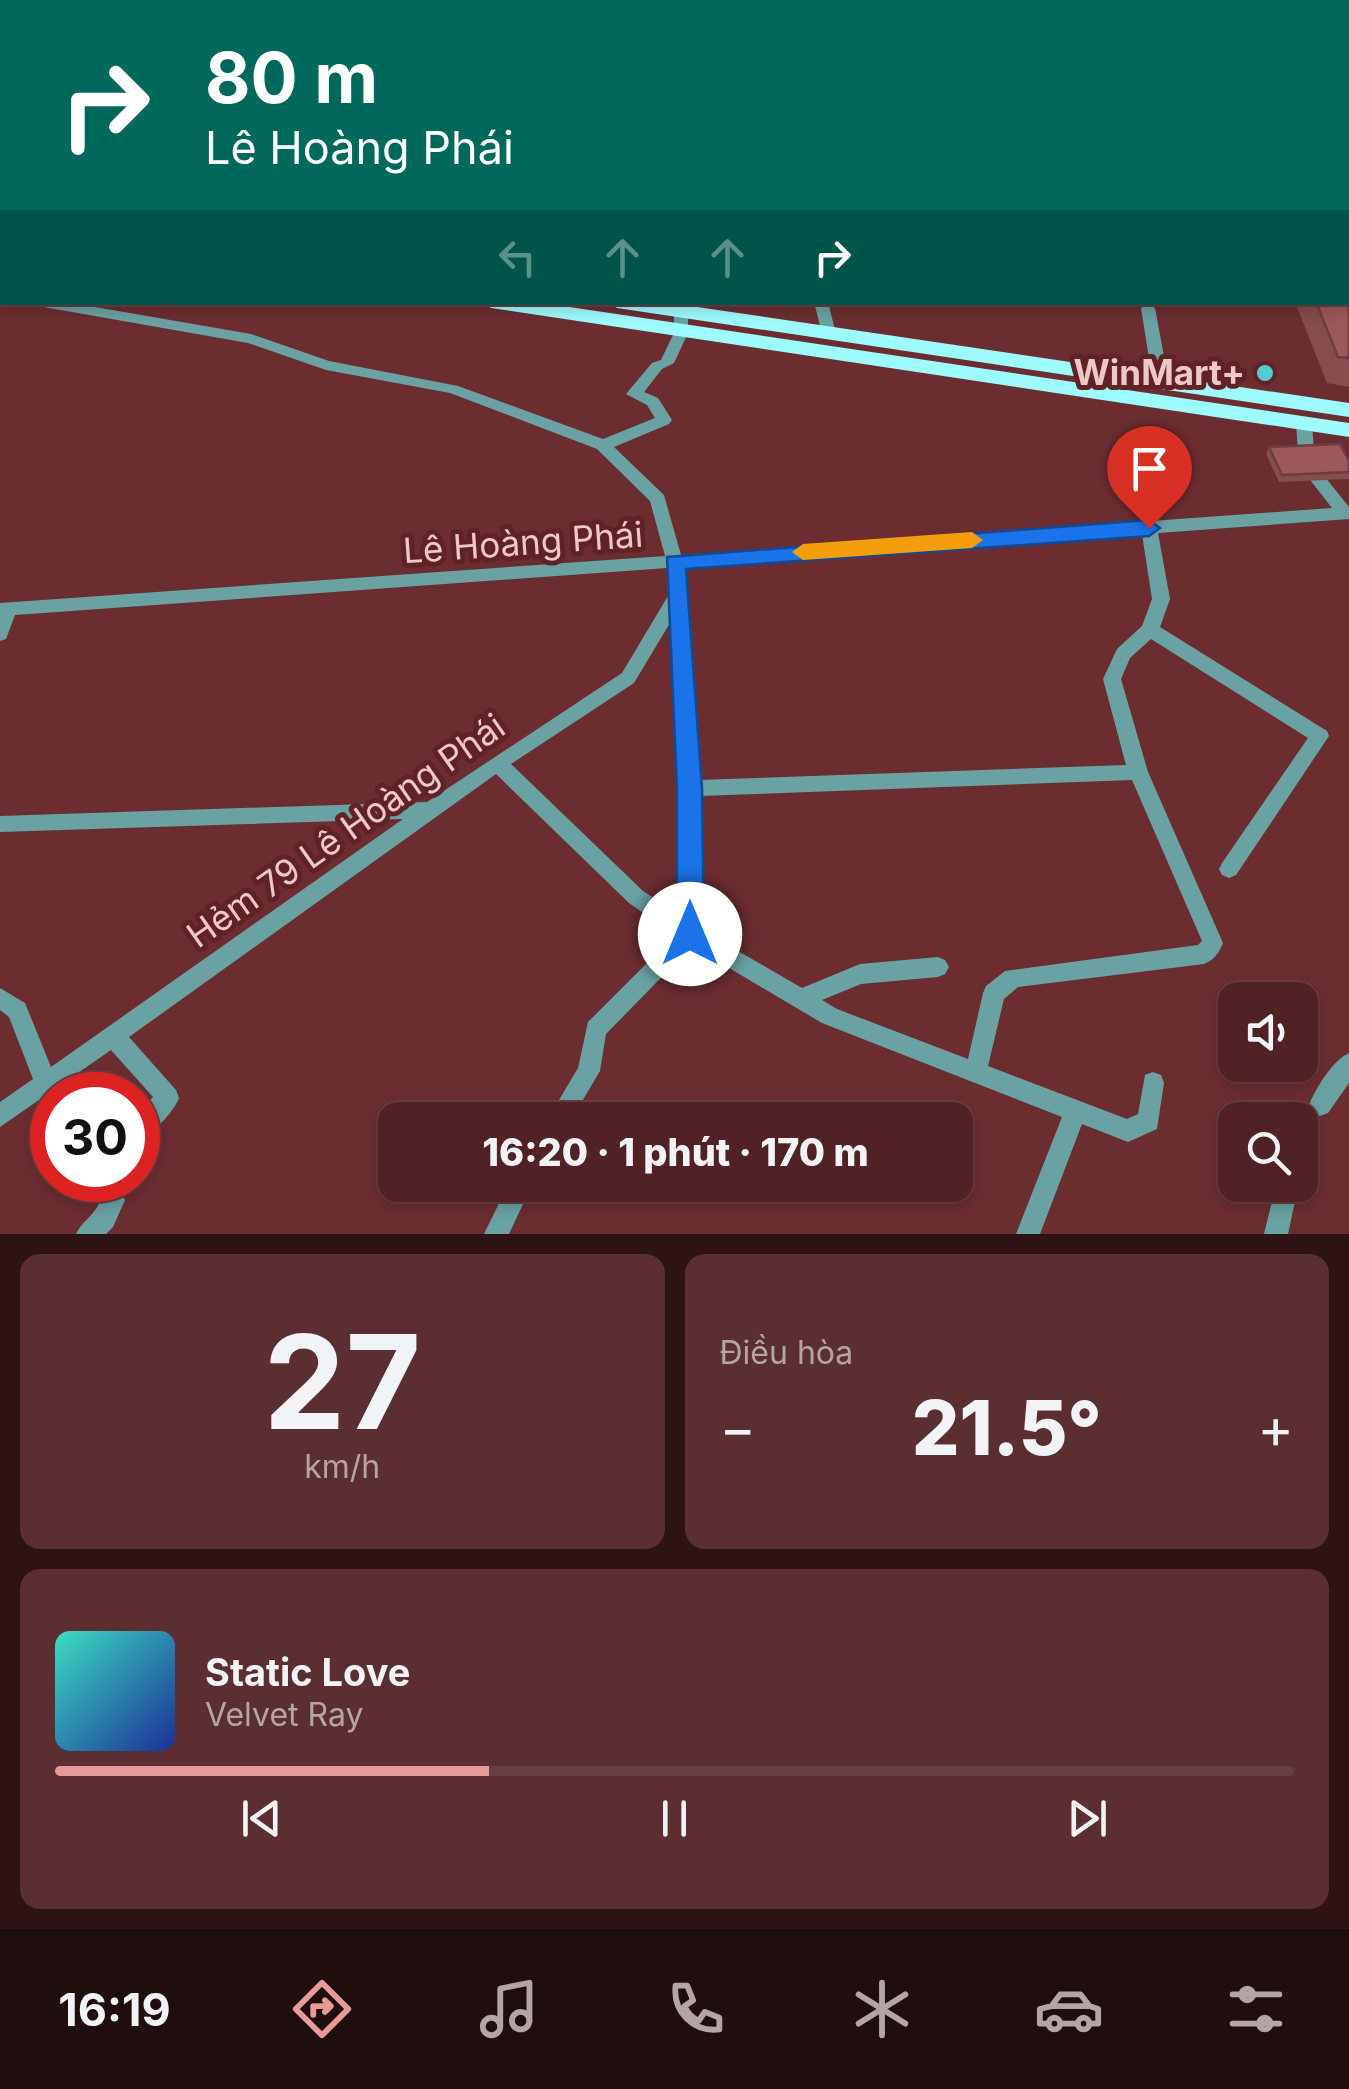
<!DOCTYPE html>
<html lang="vi">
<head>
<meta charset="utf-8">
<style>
	:root { --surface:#512225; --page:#5b2f32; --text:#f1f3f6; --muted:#b4a4a7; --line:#673f42; --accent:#e69b98 }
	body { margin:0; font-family:Inter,sans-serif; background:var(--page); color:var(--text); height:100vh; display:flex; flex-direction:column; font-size:38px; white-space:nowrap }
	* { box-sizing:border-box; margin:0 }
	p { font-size:32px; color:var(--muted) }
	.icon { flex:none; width:55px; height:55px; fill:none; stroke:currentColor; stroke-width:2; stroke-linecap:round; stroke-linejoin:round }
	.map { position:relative; height:1234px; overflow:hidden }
	.panel { display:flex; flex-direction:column; gap:20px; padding:20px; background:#2d1314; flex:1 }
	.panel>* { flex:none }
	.banner { position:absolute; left:0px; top:0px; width:1350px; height:305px; box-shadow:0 5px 15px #0003,0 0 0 2px var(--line); background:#00695c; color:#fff; overflow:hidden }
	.controls { position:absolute; left:1218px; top:982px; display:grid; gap:20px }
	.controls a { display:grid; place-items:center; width:100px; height:100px; border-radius:20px; background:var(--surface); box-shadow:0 5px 15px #0003,0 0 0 2px var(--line); font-size:50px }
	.speed { position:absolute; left:30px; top:1072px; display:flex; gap:20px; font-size:50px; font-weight:700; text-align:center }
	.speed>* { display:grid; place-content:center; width:130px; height:130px; border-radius:50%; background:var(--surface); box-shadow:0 5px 15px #0003,0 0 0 2px var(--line); line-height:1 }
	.speed .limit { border:15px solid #d22; background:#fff; color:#111 }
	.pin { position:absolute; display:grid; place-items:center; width:85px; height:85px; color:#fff; margin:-102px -42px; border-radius:50% 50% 50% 0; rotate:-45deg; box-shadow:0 0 10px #0007 }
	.pin .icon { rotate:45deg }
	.me { position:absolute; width:110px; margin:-55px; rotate:0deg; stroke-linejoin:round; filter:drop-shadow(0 0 8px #0008) }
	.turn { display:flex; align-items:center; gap:35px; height:210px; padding:0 40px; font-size:45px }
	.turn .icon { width:130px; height:130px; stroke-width:2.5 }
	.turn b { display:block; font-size:70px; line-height:85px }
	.lanes { display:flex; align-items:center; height:95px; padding:0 40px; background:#0003; justify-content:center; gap:50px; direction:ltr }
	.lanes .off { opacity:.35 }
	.big { font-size:75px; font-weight:800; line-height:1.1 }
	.panel .card { flex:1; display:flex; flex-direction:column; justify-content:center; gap:15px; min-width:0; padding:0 35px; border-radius:20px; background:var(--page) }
	.panel .dial { align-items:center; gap:0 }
	.dial b { font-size:130px; line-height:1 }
	.song { display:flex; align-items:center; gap:30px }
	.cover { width:120px; height:120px; border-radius:15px; background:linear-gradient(135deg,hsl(170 70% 55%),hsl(230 70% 35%)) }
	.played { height:10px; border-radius:5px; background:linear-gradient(90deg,var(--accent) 35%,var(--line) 35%) }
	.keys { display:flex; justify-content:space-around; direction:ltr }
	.heat { display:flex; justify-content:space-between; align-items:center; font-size:55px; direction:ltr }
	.panel .tiles { flex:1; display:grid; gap:20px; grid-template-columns:1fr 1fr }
	.card:last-child { grid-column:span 2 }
	.trip { position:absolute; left:378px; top:1102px; width:595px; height:100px; border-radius:20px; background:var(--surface); box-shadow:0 5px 15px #0003,0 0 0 2px var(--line); font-weight:800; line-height:100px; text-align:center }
	.tabs { display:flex; height:160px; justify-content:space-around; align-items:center; background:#200e0f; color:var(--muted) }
	.tabs .icon { width:70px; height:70px }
	.tabs .current { color:var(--accent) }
	.tabs b { font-size:45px; color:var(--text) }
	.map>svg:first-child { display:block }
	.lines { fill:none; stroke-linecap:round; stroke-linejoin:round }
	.minor { fill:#6aa2a4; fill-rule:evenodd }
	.major { fill:#9dfbfe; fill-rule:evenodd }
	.wall { fill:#864c4e }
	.shaded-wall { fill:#6d3e40 }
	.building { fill:#9c585b; stroke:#6d3e40; stroke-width:2.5 }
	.route { fill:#1a73e8; stroke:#114b97; stroke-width:2.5 }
	.slow { fill:#f59e0b }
	.poi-dot { fill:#52ccd1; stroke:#602227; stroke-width:4 }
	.labels { text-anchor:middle; stroke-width:10; stroke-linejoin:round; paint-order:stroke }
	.poi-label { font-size:35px; font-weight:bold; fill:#eec7c7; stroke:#602227; text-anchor:end }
	.street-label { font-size:35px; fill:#eec7c7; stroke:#602227 }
</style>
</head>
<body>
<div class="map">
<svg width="1349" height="1234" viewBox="0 0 1349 1234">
	<rect width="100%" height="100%" fill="#6c2d31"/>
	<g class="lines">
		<path class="minor" d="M679 0H694L695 2H681Z
			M873 0H889L890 2H875Z
			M1072 0H1082L1083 2H1073Z
			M1313 0H1323L1324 2H1314Z
			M1342 0H1349V5Z
			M1348 39H1349V47H1348Z
			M1348 60H1349V66H1348Z
			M2 72V81L0 82V73Z
			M0 89 2 90V97H0Z
			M2 164V173L0 174V165Z
			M0 292H2V301H0Z
			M31 302H66L251 334 329 361 458 386 603 439 655 418 647 405 626 394 652 363 661 360 674 333V302H688V333L674 363 662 369 644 392 658 398 672 420 669 424 614 447 664 495 681 555 1332 508 1311 481 1313 477H1325L1349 507V519L1158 533 1170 599 1160 627 1327 731 1329 736 1236 875 1229 878 1222 875 1219 869 1222 863 1308 738 1151 639 1130 658 1121 679 1148 772 1223 943C1219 953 1214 960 1204 964L1018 987 1004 999 988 1066 1127 1119 1138 1114 1145 1075 1153 1072 1161 1075 1164 1083 1157 1129 1128 1142 1082 1124 1040 1234H1016L1062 1117 822 1023 692 946 606 1034 600 1071 571 1120H547L578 1068 588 1022 675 935 629 903 496 774 129 1037 176 1090 179 1098C173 1113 153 1134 138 1139V1112L153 1097 111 1050 0 1127V1102L33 1079 9 1017 0 1010V988L25 1003 51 1067 403 819 0 832V816L427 802 622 673 668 596 667 568 15 615 6 639 0 641V603L665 556 650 501 597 449 450 393 326 370 248 343 38 306ZM1142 534 1152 599 1142 626 1117 649 1103 679 1126 765 699 780 684 567ZM670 623 680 788V915L643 891 511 764 634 683ZM1132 780 1202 941 1198 945 1005 971 986 986 983 993 968 1059 837 1009 822 1000 861 984 938 977 945 974 949 967 945 960 938 957 860 964 802 988 700 929V796Z
			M814 302H828L836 334 834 337H824L822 334Z
			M1148 304 1155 308 1169 383 1161 388 1153 383 1141 308Z
			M1304 418 1312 423 1314 452 1306 457 1298 452 1296 423Z
			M1349 1053V1083L1328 1113 1320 1116 1312 1113 1309 1105C1316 1088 1332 1061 1349 1053Z
			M89 1180H114L125 1200 113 1227 106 1234H76C82 1221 95 1215 100 1201Z
			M508 1185H532L509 1234H484Z
			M1276 1185H1294L1297 1192 1288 1234H1264Z"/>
		<path class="major" d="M0 190 2 191V202H0Z
			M0 212 2 213V225L0 224Z
			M481 302H536L1349 423V437L491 308Z
			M607 302H663L1349 403V417L617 308Z"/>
	</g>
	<path class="wall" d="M288 0H466L467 2H288Z
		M1349 205V387L1327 383 1295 302H1348Z
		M1269 447 1349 461V479L1279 482 1266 454Z"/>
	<path class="shaded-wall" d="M444 0H466L467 2H441Z"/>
	<path class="building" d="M306 0H381L377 2H315Z
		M382 0H444L441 2H379Z
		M1348 205H1349V358L1338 357 1316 302H1348Z
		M1340 444 1349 461V472L1282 475 1269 447Z"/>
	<path class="route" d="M1149 520 1160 528 1149 536 686 569 702 788 704 934 700 943 690 946 681 943 677 934V788L667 557Z"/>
	<path class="slow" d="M972 532 983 540 972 548 803 560 792 552 803 544Z"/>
	<circle class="poi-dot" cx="1265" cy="373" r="10"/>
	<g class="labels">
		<g class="poi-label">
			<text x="1245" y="385">WinMart+</text>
		</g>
		<g class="street-label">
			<text transform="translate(523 543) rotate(-4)" y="12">Lê Hoàng Phái</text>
			<text transform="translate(346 831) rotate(-35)" y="12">Hẻm 79 Lê Hoàng Phái</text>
		</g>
	</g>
</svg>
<div class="controls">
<a><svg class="icon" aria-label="sound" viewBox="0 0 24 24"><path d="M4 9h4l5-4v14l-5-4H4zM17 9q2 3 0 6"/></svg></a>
<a><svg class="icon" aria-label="search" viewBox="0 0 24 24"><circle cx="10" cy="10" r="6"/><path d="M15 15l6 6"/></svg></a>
</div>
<div class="speed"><div class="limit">30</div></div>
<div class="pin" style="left:1149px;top:528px;background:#d93025"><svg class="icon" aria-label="arrive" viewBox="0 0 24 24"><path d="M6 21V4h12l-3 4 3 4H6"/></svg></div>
<svg class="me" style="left:690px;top:934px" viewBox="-20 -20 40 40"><circle r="19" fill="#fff"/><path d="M0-13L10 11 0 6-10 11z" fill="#1a73e8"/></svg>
<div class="trip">16:20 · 1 phút · 170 m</div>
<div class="banner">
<div class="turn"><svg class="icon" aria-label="right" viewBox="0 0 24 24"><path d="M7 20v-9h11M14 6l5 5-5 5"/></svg><div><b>80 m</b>Lê Hoàng Phái</div></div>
<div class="lanes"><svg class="icon off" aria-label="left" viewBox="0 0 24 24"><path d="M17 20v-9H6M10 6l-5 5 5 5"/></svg><svg class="icon off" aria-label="ahead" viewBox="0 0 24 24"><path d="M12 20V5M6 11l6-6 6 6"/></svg><svg class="icon off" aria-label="ahead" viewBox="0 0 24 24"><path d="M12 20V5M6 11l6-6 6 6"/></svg><svg class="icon" aria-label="right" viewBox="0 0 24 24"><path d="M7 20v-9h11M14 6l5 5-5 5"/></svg></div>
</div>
</div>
<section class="panel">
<div class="tiles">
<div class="card dial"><b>27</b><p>km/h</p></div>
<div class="card"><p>Điều hòa</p>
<div class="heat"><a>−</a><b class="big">21.5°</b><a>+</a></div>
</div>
<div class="card">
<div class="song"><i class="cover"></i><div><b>Static Love</b><p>Velvet Ray</p></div></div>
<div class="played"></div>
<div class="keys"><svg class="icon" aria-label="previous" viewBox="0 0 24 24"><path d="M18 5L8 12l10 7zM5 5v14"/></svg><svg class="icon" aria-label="pause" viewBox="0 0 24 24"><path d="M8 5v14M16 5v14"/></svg><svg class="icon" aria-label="next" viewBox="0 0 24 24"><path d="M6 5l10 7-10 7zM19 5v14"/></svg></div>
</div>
</div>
</section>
<nav class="tabs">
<b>16:19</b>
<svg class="icon current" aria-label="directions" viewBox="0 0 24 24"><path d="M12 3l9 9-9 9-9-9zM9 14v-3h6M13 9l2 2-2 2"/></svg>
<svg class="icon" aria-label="music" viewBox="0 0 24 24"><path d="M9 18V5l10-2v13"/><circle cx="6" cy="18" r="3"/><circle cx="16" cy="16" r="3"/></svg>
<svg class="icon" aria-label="phone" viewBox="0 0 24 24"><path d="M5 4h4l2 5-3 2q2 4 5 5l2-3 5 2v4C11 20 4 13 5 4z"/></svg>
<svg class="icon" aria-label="climate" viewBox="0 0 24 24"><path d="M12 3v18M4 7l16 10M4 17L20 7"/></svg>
<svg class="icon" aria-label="car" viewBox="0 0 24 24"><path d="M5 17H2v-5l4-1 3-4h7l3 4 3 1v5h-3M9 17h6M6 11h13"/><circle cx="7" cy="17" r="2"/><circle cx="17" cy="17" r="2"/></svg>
<svg class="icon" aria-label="filters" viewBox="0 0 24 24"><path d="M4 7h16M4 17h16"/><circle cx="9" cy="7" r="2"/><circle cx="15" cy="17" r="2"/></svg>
</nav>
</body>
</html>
